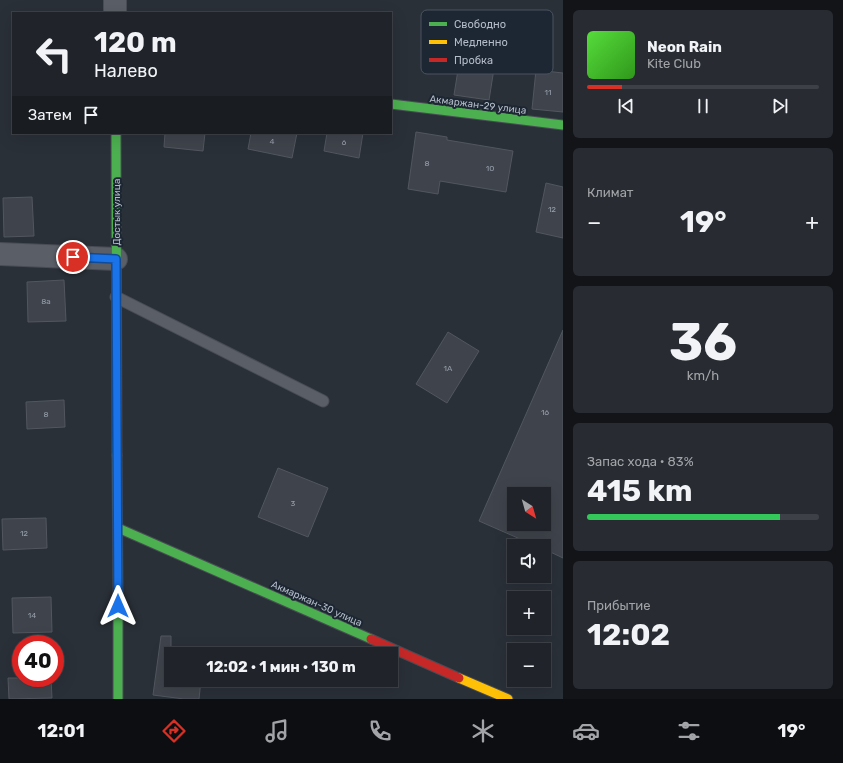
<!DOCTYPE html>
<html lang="ru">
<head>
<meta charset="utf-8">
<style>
	:root { --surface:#20242a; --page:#282c32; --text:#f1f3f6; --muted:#a2a4a8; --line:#3d4147; --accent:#d93025 }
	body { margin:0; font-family:Rubik,sans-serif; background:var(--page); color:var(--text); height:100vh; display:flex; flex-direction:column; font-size:15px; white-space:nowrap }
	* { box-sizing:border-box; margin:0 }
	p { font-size:13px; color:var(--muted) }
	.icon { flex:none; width:22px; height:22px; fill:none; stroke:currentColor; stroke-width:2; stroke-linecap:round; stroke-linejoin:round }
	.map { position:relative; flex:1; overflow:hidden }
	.details { display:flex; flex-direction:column; gap:10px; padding:10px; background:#121417; width:280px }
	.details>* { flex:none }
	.guide { position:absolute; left:12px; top:12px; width:380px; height:122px; border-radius:0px; box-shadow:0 4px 16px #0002,0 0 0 1px var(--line); background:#20242a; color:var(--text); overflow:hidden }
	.needle { width:26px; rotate:143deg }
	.tools { position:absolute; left:507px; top:487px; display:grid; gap:8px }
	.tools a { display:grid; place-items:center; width:44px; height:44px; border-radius:0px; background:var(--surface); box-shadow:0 4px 16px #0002,0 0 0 1px var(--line); font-size:20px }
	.speed { position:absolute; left:12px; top:635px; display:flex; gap:8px; font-size:20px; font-weight:700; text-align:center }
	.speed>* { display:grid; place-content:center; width:52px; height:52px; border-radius:50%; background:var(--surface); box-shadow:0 4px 16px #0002,0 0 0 1px var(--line); line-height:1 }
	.speed .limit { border:6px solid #d22; background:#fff; color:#111 }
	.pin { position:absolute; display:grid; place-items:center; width:34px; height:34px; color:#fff; margin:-17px; border:2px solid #fff; border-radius:50%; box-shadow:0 1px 4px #0007 }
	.me { position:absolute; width:44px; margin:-22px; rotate:0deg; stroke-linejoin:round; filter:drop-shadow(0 0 3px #0008) }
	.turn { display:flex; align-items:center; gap:14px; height:84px; padding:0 16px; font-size:18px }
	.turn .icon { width:52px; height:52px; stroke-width:2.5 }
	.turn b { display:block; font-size:28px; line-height:34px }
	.then { display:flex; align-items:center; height:38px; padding:0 16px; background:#0003; gap:8px; font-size:15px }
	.big { font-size:30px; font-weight:700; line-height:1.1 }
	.details .widget { flex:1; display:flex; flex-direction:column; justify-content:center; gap:6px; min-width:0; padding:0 14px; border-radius:6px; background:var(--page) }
	.details .dial { align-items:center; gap:0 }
	.dial b { font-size:52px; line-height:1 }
	.song { display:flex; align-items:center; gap:12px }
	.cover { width:48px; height:48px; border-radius:6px; background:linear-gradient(135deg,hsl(110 70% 55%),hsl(110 70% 35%)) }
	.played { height:4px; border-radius:2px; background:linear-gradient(90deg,var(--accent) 15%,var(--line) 15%) }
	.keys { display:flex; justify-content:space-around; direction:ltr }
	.heat { display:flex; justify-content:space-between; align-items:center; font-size:22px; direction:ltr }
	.charge { height:6px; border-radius:3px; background:linear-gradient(90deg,#34c759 83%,var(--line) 0) }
	.trip { position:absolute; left:164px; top:647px; width:234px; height:40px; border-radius:0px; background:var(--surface); box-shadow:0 4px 16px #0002,0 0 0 1px var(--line); font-weight:700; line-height:40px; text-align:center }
	.tabs { display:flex; height:64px; justify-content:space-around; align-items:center; background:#0d0e11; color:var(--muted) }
	.tabs .icon { width:28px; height:28px }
	.tabs .active { color:var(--accent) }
	.tabs b { font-size:18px; color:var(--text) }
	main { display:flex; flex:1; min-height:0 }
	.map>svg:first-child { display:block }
	.building { fill:#3f444c; stroke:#52575f; fill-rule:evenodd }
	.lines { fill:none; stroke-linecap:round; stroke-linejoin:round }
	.lane-casing { stroke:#484c55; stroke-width:13 }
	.street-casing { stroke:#484c55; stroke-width:24 }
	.fast-casing { stroke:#484c55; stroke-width:11 }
	.slow-casing { stroke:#484c55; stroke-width:11 }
	.jam-casing { stroke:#484c55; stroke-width:11 }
	.lane { stroke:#5a5e66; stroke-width:11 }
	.street { stroke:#5a5e66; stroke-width:22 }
	.fast { stroke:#4caf50; stroke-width:9 }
	.slow { stroke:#ffc107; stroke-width:9 }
	.jam { stroke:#c62828; stroke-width:9 }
	.route-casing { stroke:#114b97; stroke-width:10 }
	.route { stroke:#1a73e8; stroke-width:7 }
	.labels { text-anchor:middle; stroke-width:4; stroke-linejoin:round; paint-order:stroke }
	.number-label { font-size:8px; fill:#979eaa }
	.street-label { font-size:10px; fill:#b4bcc9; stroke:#1d2633 }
	.key { fill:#1d2633; stroke:#4a5360; stroke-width:1 }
	.key-label { font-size:11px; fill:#b4bcc9 }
</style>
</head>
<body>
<main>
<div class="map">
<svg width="563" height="699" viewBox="0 0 563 699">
	<rect width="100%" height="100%" fill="#2a3038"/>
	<path class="building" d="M461 51 496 56 489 100 454 95Z
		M536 70 563 73V112L532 109Z
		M416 132 447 137V140L513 151 506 192 440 181 438 194 408 189Z
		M165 133H205L203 151 164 147Z
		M251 133H297L292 158 248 149Z
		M327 133H363L359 158 324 151Z
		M546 183 563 187V238L536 232Z
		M32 197 34 236 4 237 3 198Z
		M64 280 66 321 28 322 27 282Z
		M563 330V558L544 549V546H536L479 521ZM514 494H544V524H514Z
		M448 332 479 351 447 403 416 384Z
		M64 400 65 427 27 429 26 402Z
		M278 468 328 488 308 537 258 517Z
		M46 518 47 548 3 550 2 519Z
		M51 597 52 632 13 633 12 598Z
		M161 636H171V680H201L199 699H184L153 695Z
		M8 678H51L52 698 9 699Z"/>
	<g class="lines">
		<defs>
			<path id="lane" d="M116 297 323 401"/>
			<path id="street" d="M115 0V13
				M0 254 116 259"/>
			<path id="fast" d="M391 104 563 125
				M116 133 117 455
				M118 528 371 639
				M118 595V699"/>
			<path id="slow" d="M117 455 118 595
				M459 678 508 699"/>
			<path id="jam" d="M371 639 459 678"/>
		</defs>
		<use href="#lane" class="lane-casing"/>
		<use href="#street" class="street-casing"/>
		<use href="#fast" class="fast-casing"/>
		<use href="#slow" class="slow-casing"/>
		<use href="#jam" class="jam-casing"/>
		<use href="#lane" class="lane"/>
		<use href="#street" class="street"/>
		<use href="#fast" class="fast"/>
		<use href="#slow" class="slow"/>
		<use href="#jam" class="jam"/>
	</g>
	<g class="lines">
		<defs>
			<path id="route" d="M73 257 116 259 118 606"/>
		</defs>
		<use href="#route" class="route-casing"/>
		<use href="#route" class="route"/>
	</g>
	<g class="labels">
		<g class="number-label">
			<text x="548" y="95">11</text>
			<text x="272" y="144">4</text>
			<text x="344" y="145">6</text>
			<text x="427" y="166">8</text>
			<text x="490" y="171">10</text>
			<text x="552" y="212">12</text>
			<text x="46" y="304">8а</text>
			<text x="448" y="371">1А</text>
			<text x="545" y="415">16</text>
			<text x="46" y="417">8</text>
			<text x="293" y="506">3</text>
			<text x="24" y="536">12</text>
			<text x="32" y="618">14</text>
		</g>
		<g class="street-label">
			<text transform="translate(478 104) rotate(7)" y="4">Акмаржан-29 улица</text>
			<text transform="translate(116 212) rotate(-90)" y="4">Достык улица</text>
			<text transform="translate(317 603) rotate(24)" y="4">Акмаржан-30 улица</text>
		</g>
	</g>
	<rect x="421" y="10" width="132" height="64" rx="6" class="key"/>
	<rect x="429" y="22" width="18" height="4" fill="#4caf50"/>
	<rect x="429" y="40" width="18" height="4" fill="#ffc107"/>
	<rect x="429" y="58" width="18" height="4" fill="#c62828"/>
	<g class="key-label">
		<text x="454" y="28">Свободно</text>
		<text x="454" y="46">Медленно</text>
		<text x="454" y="64">Пробка</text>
	</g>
</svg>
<div class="tools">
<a><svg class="needle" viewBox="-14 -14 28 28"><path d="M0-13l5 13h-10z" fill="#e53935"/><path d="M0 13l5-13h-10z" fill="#a2a4a8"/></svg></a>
<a><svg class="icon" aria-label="sound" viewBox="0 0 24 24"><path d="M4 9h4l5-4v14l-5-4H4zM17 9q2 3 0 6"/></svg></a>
<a>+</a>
<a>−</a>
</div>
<div class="speed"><div class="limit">40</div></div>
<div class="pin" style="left:73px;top:257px;background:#d93025"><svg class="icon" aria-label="arrive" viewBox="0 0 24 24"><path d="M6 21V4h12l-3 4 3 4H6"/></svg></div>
<svg class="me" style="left:118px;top:606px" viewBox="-20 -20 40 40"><path d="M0-17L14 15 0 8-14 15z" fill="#1a73e8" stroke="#fff" stroke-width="4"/></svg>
<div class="trip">12:02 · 1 мин · 130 m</div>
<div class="guide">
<div class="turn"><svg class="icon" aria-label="left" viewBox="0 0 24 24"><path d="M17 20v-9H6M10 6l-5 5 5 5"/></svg><div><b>120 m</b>Налево</div></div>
<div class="then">Затем<svg class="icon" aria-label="arrive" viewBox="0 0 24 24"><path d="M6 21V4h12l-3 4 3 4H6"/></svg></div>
</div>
</div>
<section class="details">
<div class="widget">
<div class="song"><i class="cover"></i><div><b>Neon Rain</b><p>Kite Club</p></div></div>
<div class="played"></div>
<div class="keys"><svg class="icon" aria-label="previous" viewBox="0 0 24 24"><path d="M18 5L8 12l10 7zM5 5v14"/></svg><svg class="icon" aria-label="pause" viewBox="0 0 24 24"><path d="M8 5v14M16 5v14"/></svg><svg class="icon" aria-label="next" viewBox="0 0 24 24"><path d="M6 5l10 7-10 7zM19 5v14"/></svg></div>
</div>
<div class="widget"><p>Климат</p>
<div class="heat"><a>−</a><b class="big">19°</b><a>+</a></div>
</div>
<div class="widget dial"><b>36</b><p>km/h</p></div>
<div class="widget"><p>Запас хода · 83%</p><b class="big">415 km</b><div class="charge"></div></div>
<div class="widget"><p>Прибытие</p><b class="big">12:02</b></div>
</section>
</main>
<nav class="tabs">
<b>12:01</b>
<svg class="icon active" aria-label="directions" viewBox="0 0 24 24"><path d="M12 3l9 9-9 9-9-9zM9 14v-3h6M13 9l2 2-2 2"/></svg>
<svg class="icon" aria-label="music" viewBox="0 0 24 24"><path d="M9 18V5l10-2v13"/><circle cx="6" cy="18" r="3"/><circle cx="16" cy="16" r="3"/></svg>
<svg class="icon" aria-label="phone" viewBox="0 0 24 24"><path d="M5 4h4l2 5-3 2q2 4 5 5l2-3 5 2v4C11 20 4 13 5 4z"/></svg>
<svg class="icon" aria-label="climate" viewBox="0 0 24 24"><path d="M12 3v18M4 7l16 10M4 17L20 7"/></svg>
<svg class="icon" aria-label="car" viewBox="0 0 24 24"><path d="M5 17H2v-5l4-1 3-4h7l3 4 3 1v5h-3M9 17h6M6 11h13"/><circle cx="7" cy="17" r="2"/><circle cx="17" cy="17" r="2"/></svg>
<svg class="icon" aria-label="filters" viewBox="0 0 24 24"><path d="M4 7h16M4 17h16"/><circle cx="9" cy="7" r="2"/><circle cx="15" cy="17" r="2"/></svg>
<b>19°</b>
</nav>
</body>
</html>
